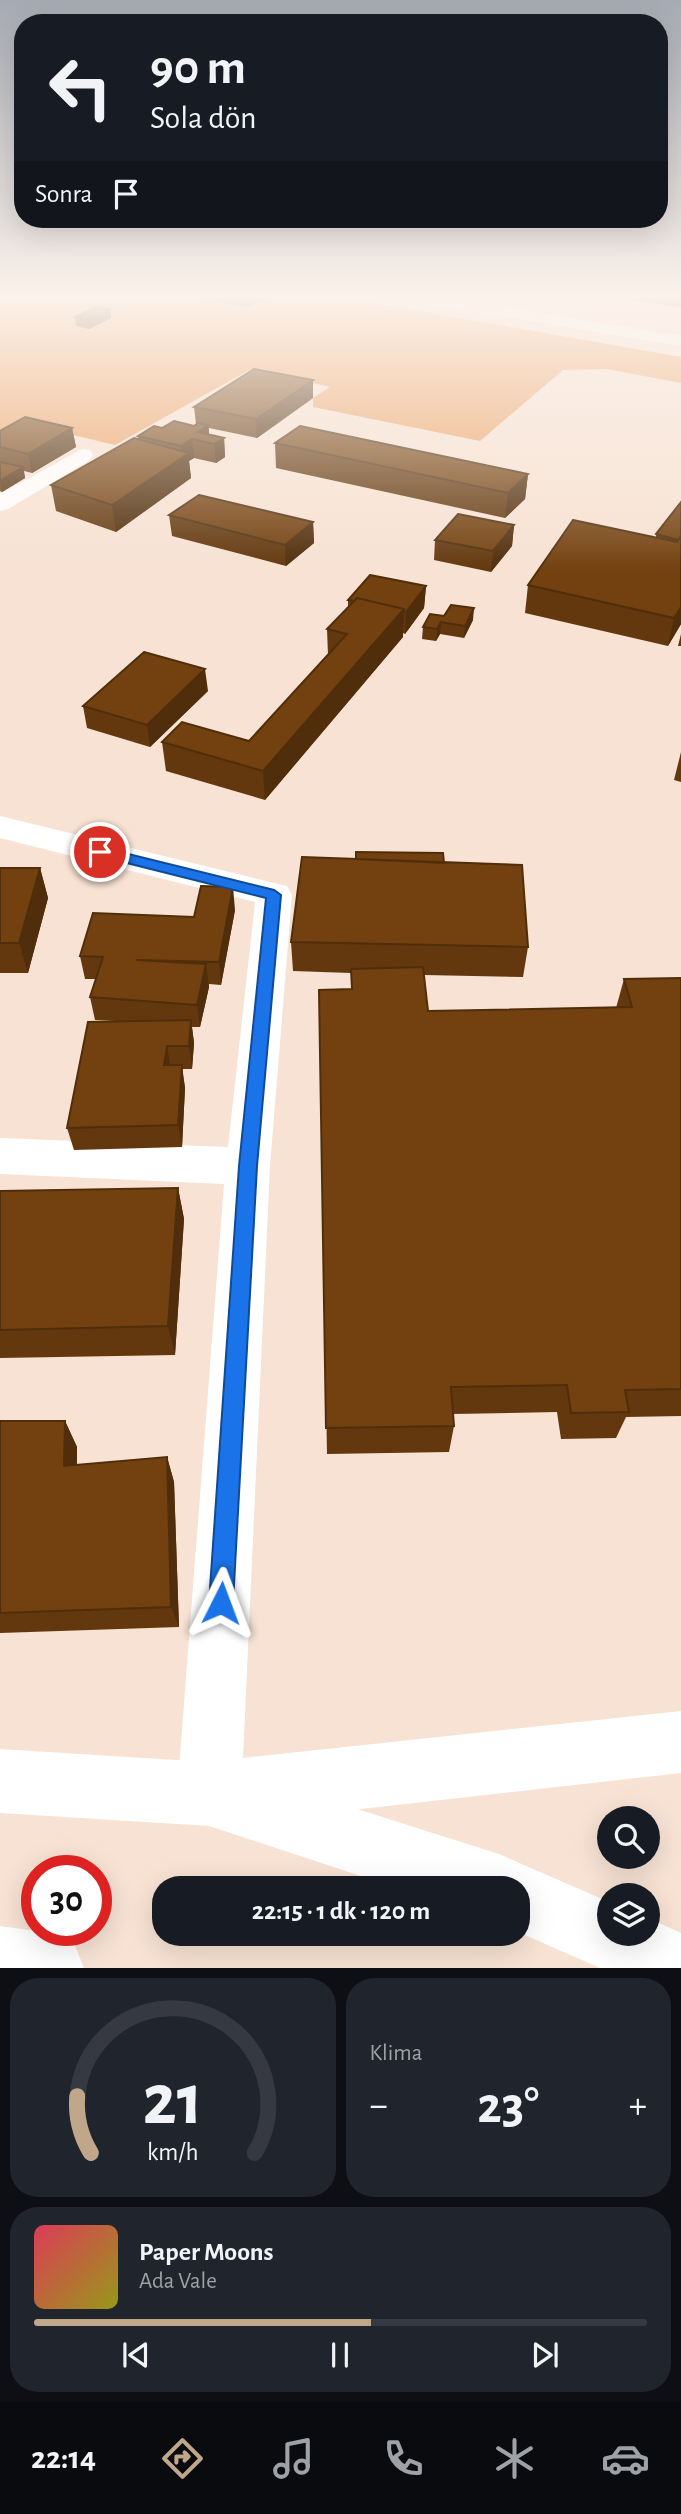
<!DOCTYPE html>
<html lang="tr">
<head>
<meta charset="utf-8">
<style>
	:root { --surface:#171b24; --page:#20242c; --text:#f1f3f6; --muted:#9ea1a6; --line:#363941; --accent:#c1a78a }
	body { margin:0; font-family:"Alegreya Sans",sans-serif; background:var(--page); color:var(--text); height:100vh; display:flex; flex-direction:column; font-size:26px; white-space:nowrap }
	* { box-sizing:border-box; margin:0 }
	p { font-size:23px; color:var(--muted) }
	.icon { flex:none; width:38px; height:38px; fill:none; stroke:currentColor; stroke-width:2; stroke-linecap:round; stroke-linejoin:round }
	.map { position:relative; height:1968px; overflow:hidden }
	.drawer { display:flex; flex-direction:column; gap:10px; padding:10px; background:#0d0f14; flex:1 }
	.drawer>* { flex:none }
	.top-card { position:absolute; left:14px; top:14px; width:654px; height:214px; border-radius:28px; box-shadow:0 7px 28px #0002; background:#171b24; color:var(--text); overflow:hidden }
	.fabs { position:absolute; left:597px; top:1806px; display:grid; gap:14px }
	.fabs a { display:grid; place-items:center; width:63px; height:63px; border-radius:50%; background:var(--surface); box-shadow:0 7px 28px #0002; font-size:35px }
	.speed { position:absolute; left:21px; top:1855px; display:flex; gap:14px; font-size:35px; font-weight:700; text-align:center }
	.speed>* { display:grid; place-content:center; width:91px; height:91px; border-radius:50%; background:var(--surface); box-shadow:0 7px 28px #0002; line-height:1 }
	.speed .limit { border:10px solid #d22; background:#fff; color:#111 }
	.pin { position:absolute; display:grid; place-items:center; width:60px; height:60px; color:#fff; margin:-30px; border:4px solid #fff; border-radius:50%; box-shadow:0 2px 7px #0007 }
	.me { position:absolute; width:77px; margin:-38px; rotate:3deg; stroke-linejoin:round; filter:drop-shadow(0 0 5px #0008) }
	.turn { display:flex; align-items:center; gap:24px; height:147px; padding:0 21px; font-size:32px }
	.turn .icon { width:91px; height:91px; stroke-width:2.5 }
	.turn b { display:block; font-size:49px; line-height:60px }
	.then { display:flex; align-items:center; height:66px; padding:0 21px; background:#0003; gap:14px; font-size:26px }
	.big { font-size:52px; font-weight:700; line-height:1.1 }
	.drawer .widget { flex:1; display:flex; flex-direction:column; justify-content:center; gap:10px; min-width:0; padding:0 24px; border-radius:28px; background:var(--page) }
	.drawer .dial { align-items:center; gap:0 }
	.dial svg { height:182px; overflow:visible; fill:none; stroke:var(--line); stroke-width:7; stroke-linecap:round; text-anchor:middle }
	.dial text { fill:var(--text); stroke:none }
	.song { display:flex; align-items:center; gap:21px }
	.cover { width:84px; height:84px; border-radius:10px; background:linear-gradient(135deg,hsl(350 70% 55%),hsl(60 70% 35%)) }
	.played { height:7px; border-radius:4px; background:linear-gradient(90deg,var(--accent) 55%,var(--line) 55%) }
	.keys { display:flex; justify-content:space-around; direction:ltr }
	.heat { display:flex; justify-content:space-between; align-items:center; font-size:38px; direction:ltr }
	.drawer .tiles { flex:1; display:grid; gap:10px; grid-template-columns:1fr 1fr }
	.widget:last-child { grid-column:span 2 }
	.trip { position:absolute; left:152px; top:1876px; width:378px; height:70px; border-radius:28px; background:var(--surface); box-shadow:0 7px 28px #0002; font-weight:700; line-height:70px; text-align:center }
	.tabs { display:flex; height:112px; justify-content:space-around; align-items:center; background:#090b0e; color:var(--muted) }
	.tabs .icon { width:49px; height:49px }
	.tabs .on { color:var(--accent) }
	.tabs b { font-size:32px; color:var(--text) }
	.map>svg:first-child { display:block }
	.forest { fill:#eba267 }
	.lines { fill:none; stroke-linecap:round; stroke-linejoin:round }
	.street { fill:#fff; fill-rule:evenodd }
	.secondary { fill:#fff; fill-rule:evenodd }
	.wall { fill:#63380e }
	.shaded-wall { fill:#502e0b }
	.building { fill:#734110; stroke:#502e0b; stroke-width:2 }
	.route { fill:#1a73e8; stroke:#114b97; stroke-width:2 }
</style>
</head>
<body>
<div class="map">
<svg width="681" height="1968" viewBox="0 0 681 1968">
	<rect width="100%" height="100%" fill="#f7e2d3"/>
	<path class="forest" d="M0 295H84L117 301 136 295H191L238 304 271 295H328L681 357V383L607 369 563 370 480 441 313 407V398L330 387 251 369 115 445 18 422 0 431Z"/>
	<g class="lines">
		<path class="street" d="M479 295H495L501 308 499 312H487Z
			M82 449 90 450 93 455 90 460 8 509 0 511V494Z
			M0 816 274 883 287 886 292 895 270 1166 243 1758 681 1711V1773L209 1826 186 1817 177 1794 224 1184 0 1174V1138L228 1147 255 902 0 838Z"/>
		<path class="secondary" d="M394 295H433L681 336V346L402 300Z
			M0 1749 209 1762 499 1854 609 1902V1934H648V1918L681 1933V1968H600L518 1932V1888H397L209 1826 0 1813Z
			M0 1926 49 1933 74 1943 84 1968H0Z"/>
	</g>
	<path class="wall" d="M193 295H269V297L247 307 193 297Z
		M586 295H605L603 298Z
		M621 295H681V307L621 299Z
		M110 309 111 318 89 329 76 326 75 317Z
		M313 380V398L257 438 209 428V435L224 438 225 457 216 463 194 458 189 461 191 478 116 532 56 511 51 485 138 439V436L162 428 194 426 196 424 194 407Z
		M72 428 76 447 32 473 24 471 25 478 2 492 0 491V431Z
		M275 443 528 474 525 499 505 518 276 468Z
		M681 502V624L668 646 525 613 528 585 656 537V534Z
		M169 515 313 522 314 543 286 566 172 536Z
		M514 525 512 546 491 572 434 560 435 540Z
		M426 586 424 608 405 634 403 633V637L265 800 166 771 162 742 249 741 328 655 327 629 348 607V600Z
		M430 614 473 620 464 638 440 634 436 641 422 639 423 627Z
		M681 634V646H678Z
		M208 691 150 747 87 728 83 706Z
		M681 752V782L674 780Z
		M444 863 528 947 523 977 424 975 428 1011 616 1008 624 979 681 978V1416L626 1417 616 1438 561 1439 557 1412 453 1414 454 1426 449 1452 327 1454 319 990 351 989V973L293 971 291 942Z
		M0 868H40L48 898 28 973H0Z
		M235 910 221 985 209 984V987L200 1027H192L194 1043 192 1069H182L185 1088 182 1147 74 1150 67 1128 115 1021 95 1020 90 997 96 979H85L80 956 194 917Z
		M178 1188 184 1219 175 1355 0 1358V1191Z
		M0 1421H65L77 1447V1465L167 1457 174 1482 179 1627 0 1633Z"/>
	<path class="shaded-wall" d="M247 295H269V297L247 307Z
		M110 309 111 318 89 329 88 319Z
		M313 380V398L257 438 256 419Z
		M208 425 210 443 198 432Z
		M72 428 76 447 32 473 28 454Z
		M224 438 225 457 216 463 214 444Z
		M192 439 194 458 189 461 191 478 116 532 112 505 182 458 181 446Z
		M23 467 25 478 2 492 0 481Z
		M528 474 525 499 505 518 508 493Z
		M313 522 314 543 286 566 285 545Z
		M514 525 512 546 491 572 493 551Z
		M426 586 424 608 405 634 406 612Z
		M681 607V624L668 646 674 618Z
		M474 608 473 620 464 638 465 626Z
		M404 609 403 637 265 800 263 771Z
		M441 622 440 634 436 641 437 629Z
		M205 669 208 691 150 747 147 725Z
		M40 868 48 898 28 973 19 943Z
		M233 887 235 910 221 985 219 962Z
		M206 964 209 987 200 1027 197 1005Z
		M191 1020 194 1043 192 1069 189 1046Z
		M167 1046 171 1069 164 1065Z
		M182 1065 185 1088 182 1147 178 1125Z
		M178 1188 184 1219 175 1355 168 1326Z
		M65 1421 77 1447 76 1490 64 1466Z
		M167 1457 174 1482 179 1627 171 1607Z"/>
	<path class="building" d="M97 307 110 309 88 319 75 317Z
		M254 369 313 380 256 419 194 407Z
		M25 417 72 428 28 454 0 447V431Z
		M174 421 194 426 198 423 208 425 198 432 224 438 214 444 192 439 181 446 138 436 154 426 162 428Z
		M300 426 528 474 508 493 275 443Z
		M134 438 189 453 112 505 51 485Z
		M0 462 23 467 0 481Z
		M199 495 313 522 285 545 169 515Z
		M681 502V536L678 540 656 534Z
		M458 514 514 525 493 551 435 540Z
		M573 520 677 542 681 536V607L674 618 528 585Z
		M370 575 426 586 406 612H404V609L357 598 354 601 348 600Z
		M357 598 404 609 263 771 162 742 182 722 249 741 347 634 327 629Z
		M451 605 474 608 465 626 441 622 437 629 423 627 430 614 444 616Z
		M144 652 205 669 147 725 83 706Z
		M356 852 443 853 444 863 356 859Z
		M302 857 522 865 528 947 291 942Z
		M0 868H40L19 943H0Z
		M201 886 233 887 219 962 136 960 206 964 197 1005 90 997 103 957 80 956 93 913 194 917Z
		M423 967 428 1011 632 1007 624 979 681 978V1389L625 1390 629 1412 571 1413 567 1385 451 1387 454 1426 326 1428 319 990 352 989 351 969Z
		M191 1020 189 1046H167L164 1065H182L178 1125 67 1128 88 1022Z
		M178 1188 168 1326 0 1330V1191Z
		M0 1421H65L64 1466 167 1457 171 1607 0 1613Z"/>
	<linearGradient id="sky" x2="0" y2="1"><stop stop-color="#a6aab2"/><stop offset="0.52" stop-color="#fbf2eb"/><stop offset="1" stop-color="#fbf2eb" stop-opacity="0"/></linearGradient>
	<rect width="681" height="571" fill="url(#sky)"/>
	<path class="route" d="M100 847 274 890 281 895 257 1166 233 1603 230 1611 221 1615 213 1611 209 1603 239 1166 266 898 95 855 92 852Z"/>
</svg>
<div class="fabs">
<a><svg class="icon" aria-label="search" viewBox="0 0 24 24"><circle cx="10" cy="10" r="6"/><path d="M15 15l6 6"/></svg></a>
<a><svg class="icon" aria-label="layers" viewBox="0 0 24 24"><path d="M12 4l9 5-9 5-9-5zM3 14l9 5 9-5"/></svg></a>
</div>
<div class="speed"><div class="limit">30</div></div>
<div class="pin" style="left:100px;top:852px;background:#d93025"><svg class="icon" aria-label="arrive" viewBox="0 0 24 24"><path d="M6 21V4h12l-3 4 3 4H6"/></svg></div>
<svg class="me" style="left:221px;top:1603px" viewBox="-20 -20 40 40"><path d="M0-17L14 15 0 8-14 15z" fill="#1a73e8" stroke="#fff" stroke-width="4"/></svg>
<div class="trip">22:15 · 1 dk · 120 m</div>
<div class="top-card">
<div class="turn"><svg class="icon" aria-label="left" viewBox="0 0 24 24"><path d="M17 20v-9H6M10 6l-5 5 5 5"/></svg><div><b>90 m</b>Sola dön</div></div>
<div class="then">Sonra<svg class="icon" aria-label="arrive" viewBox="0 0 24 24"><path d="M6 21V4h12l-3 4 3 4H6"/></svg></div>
</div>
</div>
<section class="drawer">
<div class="tiles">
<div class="widget dial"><svg viewBox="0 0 100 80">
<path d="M14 69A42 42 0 1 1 86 69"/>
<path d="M14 69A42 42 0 0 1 8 44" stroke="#c1a78a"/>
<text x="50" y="56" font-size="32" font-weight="700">21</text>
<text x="50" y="72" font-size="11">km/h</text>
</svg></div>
<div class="widget"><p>Klima</p>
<div class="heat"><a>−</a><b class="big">23°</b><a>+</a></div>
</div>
<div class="widget">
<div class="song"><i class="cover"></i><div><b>Paper Moons</b><p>Ada Vale</p></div></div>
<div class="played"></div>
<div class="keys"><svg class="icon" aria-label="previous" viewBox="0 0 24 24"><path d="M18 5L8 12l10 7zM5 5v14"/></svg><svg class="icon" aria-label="pause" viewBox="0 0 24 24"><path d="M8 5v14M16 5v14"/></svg><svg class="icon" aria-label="next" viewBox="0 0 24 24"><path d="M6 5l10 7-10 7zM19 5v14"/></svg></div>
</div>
</div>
</section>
<nav class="tabs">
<b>22:14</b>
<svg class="icon on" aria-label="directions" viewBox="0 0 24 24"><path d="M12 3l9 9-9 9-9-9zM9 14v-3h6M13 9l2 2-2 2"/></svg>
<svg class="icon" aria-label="music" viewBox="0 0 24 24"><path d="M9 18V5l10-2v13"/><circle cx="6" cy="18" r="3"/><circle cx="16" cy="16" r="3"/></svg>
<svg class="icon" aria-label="phone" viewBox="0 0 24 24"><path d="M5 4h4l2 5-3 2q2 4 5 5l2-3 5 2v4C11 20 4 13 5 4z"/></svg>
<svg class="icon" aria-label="climate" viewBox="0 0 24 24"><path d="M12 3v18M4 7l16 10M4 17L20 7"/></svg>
<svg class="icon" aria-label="car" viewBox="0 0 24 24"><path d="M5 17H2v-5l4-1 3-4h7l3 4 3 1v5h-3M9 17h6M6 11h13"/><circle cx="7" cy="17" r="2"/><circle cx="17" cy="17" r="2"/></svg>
</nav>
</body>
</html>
